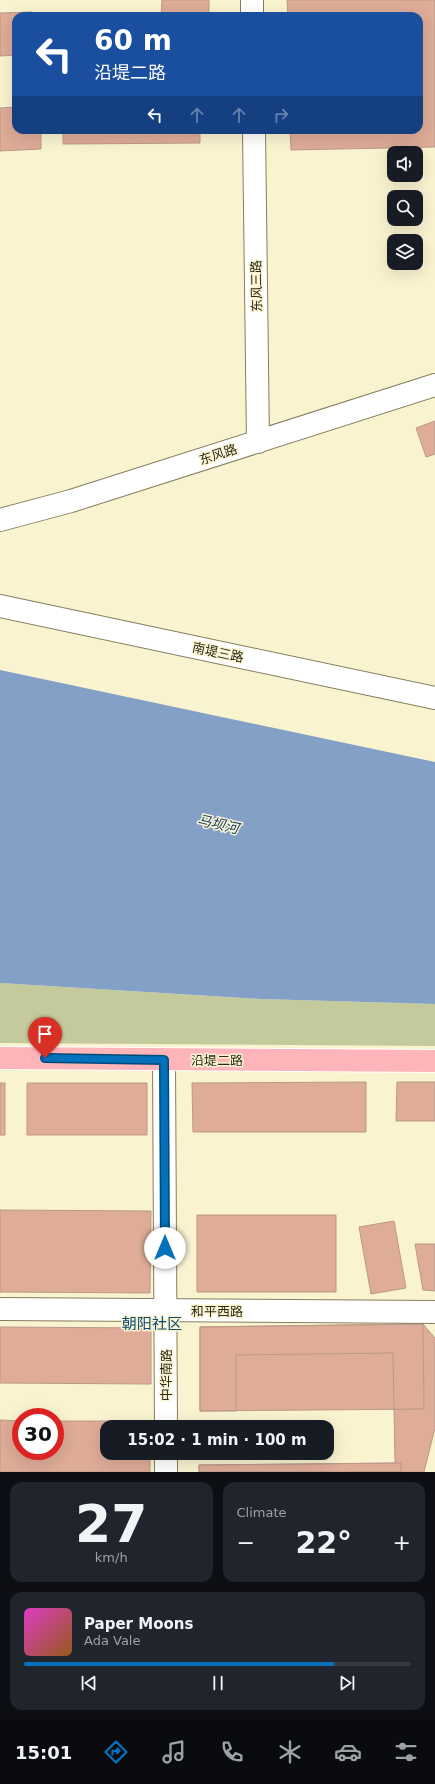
<!DOCTYPE html>
<html lang="en">
<head>
<meta charset="utf-8">
<style>
	:root { --surface:#171b24; --page:#20242c; --text:#f1f3f6; --muted:#9ea1a6; --line:#363941; --accent:#0371bc }
	body { margin:0; font-family:"DejaVu Sans","Noto Sans SC",sans-serif; background:var(--page); color:var(--text); height:100vh; display:flex; flex-direction:column; font-size:15px; white-space:nowrap }
	* { box-sizing:border-box; margin:0 }
	p { font-size:13px; color:var(--muted) }
	.icon { flex:none; width:22px; height:22px; fill:none; stroke:currentColor; stroke-width:2; stroke-linecap:round; stroke-linejoin:round }
	.map { position:relative; height:1472px; overflow:hidden }
	.sheet { display:flex; flex-direction:column; gap:10px; padding:10px; background:#0d0f14; flex:1 }
	.sheet>* { flex:none }
	.top-card { position:absolute; left:12px; top:12px; width:411px; height:122px; border-radius:12px; box-shadow:0 4px 16px #0002; background:#1a4fa0; color:#fff; overflow:hidden }
	.tools { position:absolute; left:387px; top:146px; display:grid; gap:8px }
	.tools a { display:grid; place-items:center; width:36px; height:36px; border-radius:8px; background:var(--surface); box-shadow:0 4px 16px #0002; font-size:20px }
	.speed { position:absolute; left:12px; top:1408px; display:flex; gap:8px; font-size:20px; font-weight:700; text-align:center }
	.speed>* { display:grid; place-content:center; width:52px; height:52px; border-radius:50%; background:var(--surface); box-shadow:0 4px 16px #0002; line-height:1 }
	.speed .limit { border:6px solid #d22; background:#fff; color:#111 }
	.pin { position:absolute; display:grid; place-items:center; width:34px; height:34px; color:#fff; margin:-41px -17px; border-radius:50% 50% 50% 0; rotate:-45deg; box-shadow:0 0 4px #0007 }
	.pin .icon { rotate:45deg }
	.me { position:absolute; width:44px; margin:-22px; rotate:0deg; stroke-linejoin:round; filter:drop-shadow(0 0 3px #0008) }
	.turn { display:flex; align-items:center; gap:14px; height:84px; padding:0 16px; font-size:18px }
	.turn .icon { width:52px; height:52px; stroke-width:2.5 }
	.turn b { display:block; font-size:28px; line-height:34px }
	.lanes { display:flex; align-items:center; height:38px; padding:0 16px; background:#0003; justify-content:center; gap:20px; direction:ltr }
	.lanes .off { opacity:.35 }
	.big { font-size:30px; font-weight:700; line-height:1.1 }
	.sheet .widget { flex:1; display:flex; flex-direction:column; justify-content:center; gap:6px; min-width:0; padding:0 14px; border-radius:12px; background:var(--page) }
	.sheet .dial { align-items:center; gap:0 }
	.dial b { font-size:52px; line-height:1 }
	.song { display:flex; align-items:center; gap:12px }
	.cover { width:48px; height:48px; border-radius:6px; background:linear-gradient(135deg,hsl(310 70% 55%),hsl(30 70% 35%)) }
	.played { height:4px; border-radius:2px; background:linear-gradient(90deg,var(--accent) 80%,var(--line) 80%) }
	.keys { display:flex; justify-content:space-around; direction:ltr }
	.heat { display:flex; justify-content:space-between; align-items:center; font-size:22px; direction:ltr }
	.sheet .tiles { flex:1; display:grid; gap:10px; grid-template-columns:1fr 1fr }
	.widget:last-child { grid-column:span 2 }
	.trip { position:absolute; left:100px; top:1420px; width:234px; height:40px; border-radius:12px; background:var(--surface); box-shadow:0 4px 16px #0002; font-weight:700; line-height:40px; text-align:center }
	.menu { display:flex; height:64px; justify-content:space-around; align-items:center; background:#090b0e; color:var(--muted) }
	.menu .icon { width:28px; height:28px }
	.menu .on { color:var(--accent) }
	.menu b { font-size:18px; color:var(--text) }
	.map>svg:first-child { display:block }
	.green { fill:#c5ca9c }
	.water { fill:#83a1c7 }
	.building { fill:#deac97; stroke:#bb998a }
	.lines { fill:none; stroke-linecap:round; stroke-linejoin:round }
	.minor-casing { stroke:#857e5e; stroke-width:24 }
	.major-casing { stroke:#fff; stroke-width:24 }
	.minor { stroke:#fff; stroke-width:22 }
	.major { stroke:#fdb5ba; stroke-width:22 }
	.route-casing { stroke:#02497a; stroke-width:10 }
	.route { stroke:#0371bc; stroke-width:7 }
	.labels { text-anchor:middle; stroke-width:3; stroke-linejoin:round; paint-order:stroke }
	.street-label { font-size:13px; fill:#2c2a1c; stroke:#faf3d0 }
	.water-label { font-size:14px; font-style:italic; fill:#143e6e; stroke:#faf3d0 }
	.quarter-label { font-size:15px; fill:#094878; stroke:#faf3d0 }
</style>
</head>
<body>
<div class="map">
<svg width="435" height="1472" viewBox="0 0 435 1472">
	<rect width="100%" height="100%" fill="#faf3d0"/>
	<path class="green" d="M0 983 261 999 435 1004V1046L0 1043Z"/>
	<path class="water" d="M0 670 435 762V1004L261 999 0 983Z"/>
	<path class="building" d="M162 0H209V16H161Z
		M287 0H435V147L291 150 290 130H419V16H288Z
		M32 12V16H16V55L0 56V13Z
		M16 107V130H41V149L0 151V108Z
		M63 130H200V143L63 144Z
		M435 421V454L426 457 416 428Z
		M366 1082V1132H193L192 1083Z
		M397 1082H435V1121H396Z
		M0 1083H5V1135H0Z
		M27 1083H147V1135H27Z
		M0 1210 151 1211 150 1293 0 1292Z
		M197 1215H336V1292H197Z
		M394 1221 406 1288 371 1294 359 1227Z
		M415 1244H435V1291L423 1290Z
		M423 1324 424 1409 200 1411V1327Z
		M423 1324 435 1338V1428L424 1472H199V1465L395 1463 393 1353 236 1355V1411H200V1327Z
		M0 1327 151 1328V1384L0 1383Z
		M0 1420 21 1421V1451H55V1421H151V1427H107V1453H150V1472H0Z
		M401 1463V1472H199V1465Z"/>
	<g class="lines">
		<defs>
			<path id="minor" d="M252 0V16
				M254 130 258 442
				M0 520 71 501 435 385
				M0 606 435 698
				M164 1060 166 1427
				M0 1309 435 1312
				M166 1453V1472"/>
			<path id="major" d="M0 1058 435 1061"/>
		</defs>
		<use href="#minor" class="minor-casing"/>
		<use href="#major" class="major-casing"/>
		<use href="#minor" class="minor"/>
		<use href="#major" class="major"/>
	</g>
	<g class="lines">
		<defs>
			<path id="route" d="M45 1058 164 1060 165 1248"/>
		</defs>
		<use href="#route" class="route-casing"/>
		<use href="#route" class="route"/>
	</g>
	<g class="labels">
		<g class="street-label">
			<text transform="translate(256 286) rotate(-91)" y="5">东风三路</text>
			<text transform="translate(218 454) rotate(-18)" y="5">东风路</text>
			<text transform="translate(218 652) rotate(12)" y="5">南堤三路</text>
			<text x="217" y="1065">沿堤二路</text>
			<text x="217" y="1316">和平西路</text>
			<text transform="translate(166 1375) rotate(-90)" y="5">中华南路</text>
		</g>
		<g class="water-label">
			<text transform="translate(218 824) rotate(13)" y="5">马坝河</text>
		</g>
		<g class="quarter-label">
			<text x="152" y="1329">朝阳社区</text>
		</g>
	</g>
</svg>
<div class="tools">
<a><svg class="icon" aria-label="sound" viewBox="0 0 24 24"><path d="M4 9h4l5-4v14l-5-4H4zM17 9q2 3 0 6"/></svg></a>
<a><svg class="icon" aria-label="search" viewBox="0 0 24 24"><circle cx="10" cy="10" r="6"/><path d="M15 15l6 6"/></svg></a>
<a><svg class="icon" aria-label="layers" viewBox="0 0 24 24"><path d="M12 4l9 5-9 5-9-5zM3 14l9 5 9-5"/></svg></a>
</div>
<div class="speed"><div class="limit">30</div></div>
<div class="pin" style="left:45px;top:1058px;background:#d93025"><svg class="icon" aria-label="arrive" viewBox="0 0 24 24"><path d="M6 21V4h12l-3 4 3 4H6"/></svg></div>
<svg class="me" style="left:165px;top:1248px" viewBox="-20 -20 40 40"><circle r="19" fill="#fff"/><path d="M0-13L10 11 0 6-10 11z" fill="#0371bc"/></svg>
<div class="trip">15:02 · 1 min · 100 m</div>
<div class="top-card">
<div class="turn"><svg class="icon" aria-label="left" viewBox="0 0 24 24"><path d="M17 20v-9H6M10 6l-5 5 5 5"/></svg><div><b>60 m</b>沿堤二路</div></div>
<div class="lanes"><svg class="icon" aria-label="left" viewBox="0 0 24 24"><path d="M17 20v-9H6M10 6l-5 5 5 5"/></svg><svg class="icon off" aria-label="ahead" viewBox="0 0 24 24"><path d="M12 20V5M6 11l6-6 6 6"/></svg><svg class="icon off" aria-label="ahead" viewBox="0 0 24 24"><path d="M12 20V5M6 11l6-6 6 6"/></svg><svg class="icon off" aria-label="right" viewBox="0 0 24 24"><path d="M7 20v-9h11M14 6l5 5-5 5"/></svg></div>
</div>
</div>
<section class="sheet">
<div class="tiles">
<div class="widget dial"><b>27</b><p>km/h</p></div>
<div class="widget"><p>Climate</p>
<div class="heat"><a>−</a><b class="big">22°</b><a>+</a></div>
</div>
<div class="widget">
<div class="song"><i class="cover"></i><div><b>Paper Moons</b><p>Ada Vale</p></div></div>
<div class="played"></div>
<div class="keys"><svg class="icon" aria-label="previous" viewBox="0 0 24 24"><path d="M18 5L8 12l10 7zM5 5v14"/></svg><svg class="icon" aria-label="pause" viewBox="0 0 24 24"><path d="M8 5v14M16 5v14"/></svg><svg class="icon" aria-label="next" viewBox="0 0 24 24"><path d="M6 5l10 7-10 7zM19 5v14"/></svg></div>
</div>
</div>
</section>
<nav class="menu">
<b>15:01</b>
<svg class="icon on" aria-label="directions" viewBox="0 0 24 24"><path d="M12 3l9 9-9 9-9-9zM9 14v-3h6M13 9l2 2-2 2"/></svg>
<svg class="icon" aria-label="music" viewBox="0 0 24 24"><path d="M9 18V5l10-2v13"/><circle cx="6" cy="18" r="3"/><circle cx="16" cy="16" r="3"/></svg>
<svg class="icon" aria-label="phone" viewBox="0 0 24 24"><path d="M5 4h4l2 5-3 2q2 4 5 5l2-3 5 2v4C11 20 4 13 5 4z"/></svg>
<svg class="icon" aria-label="climate" viewBox="0 0 24 24"><path d="M12 3v18M4 7l16 10M4 17L20 7"/></svg>
<svg class="icon" aria-label="car" viewBox="0 0 24 24"><path d="M5 17H2v-5l4-1 3-4h7l3 4 3 1v5h-3M9 17h6M6 11h13"/><circle cx="7" cy="17" r="2"/><circle cx="17" cy="17" r="2"/></svg>
<svg class="icon" aria-label="filters" viewBox="0 0 24 24"><path d="M4 7h16M4 17h16"/><circle cx="9" cy="7" r="2"/><circle cx="15" cy="17" r="2"/></svg>
</nav>
</body>
</html>
